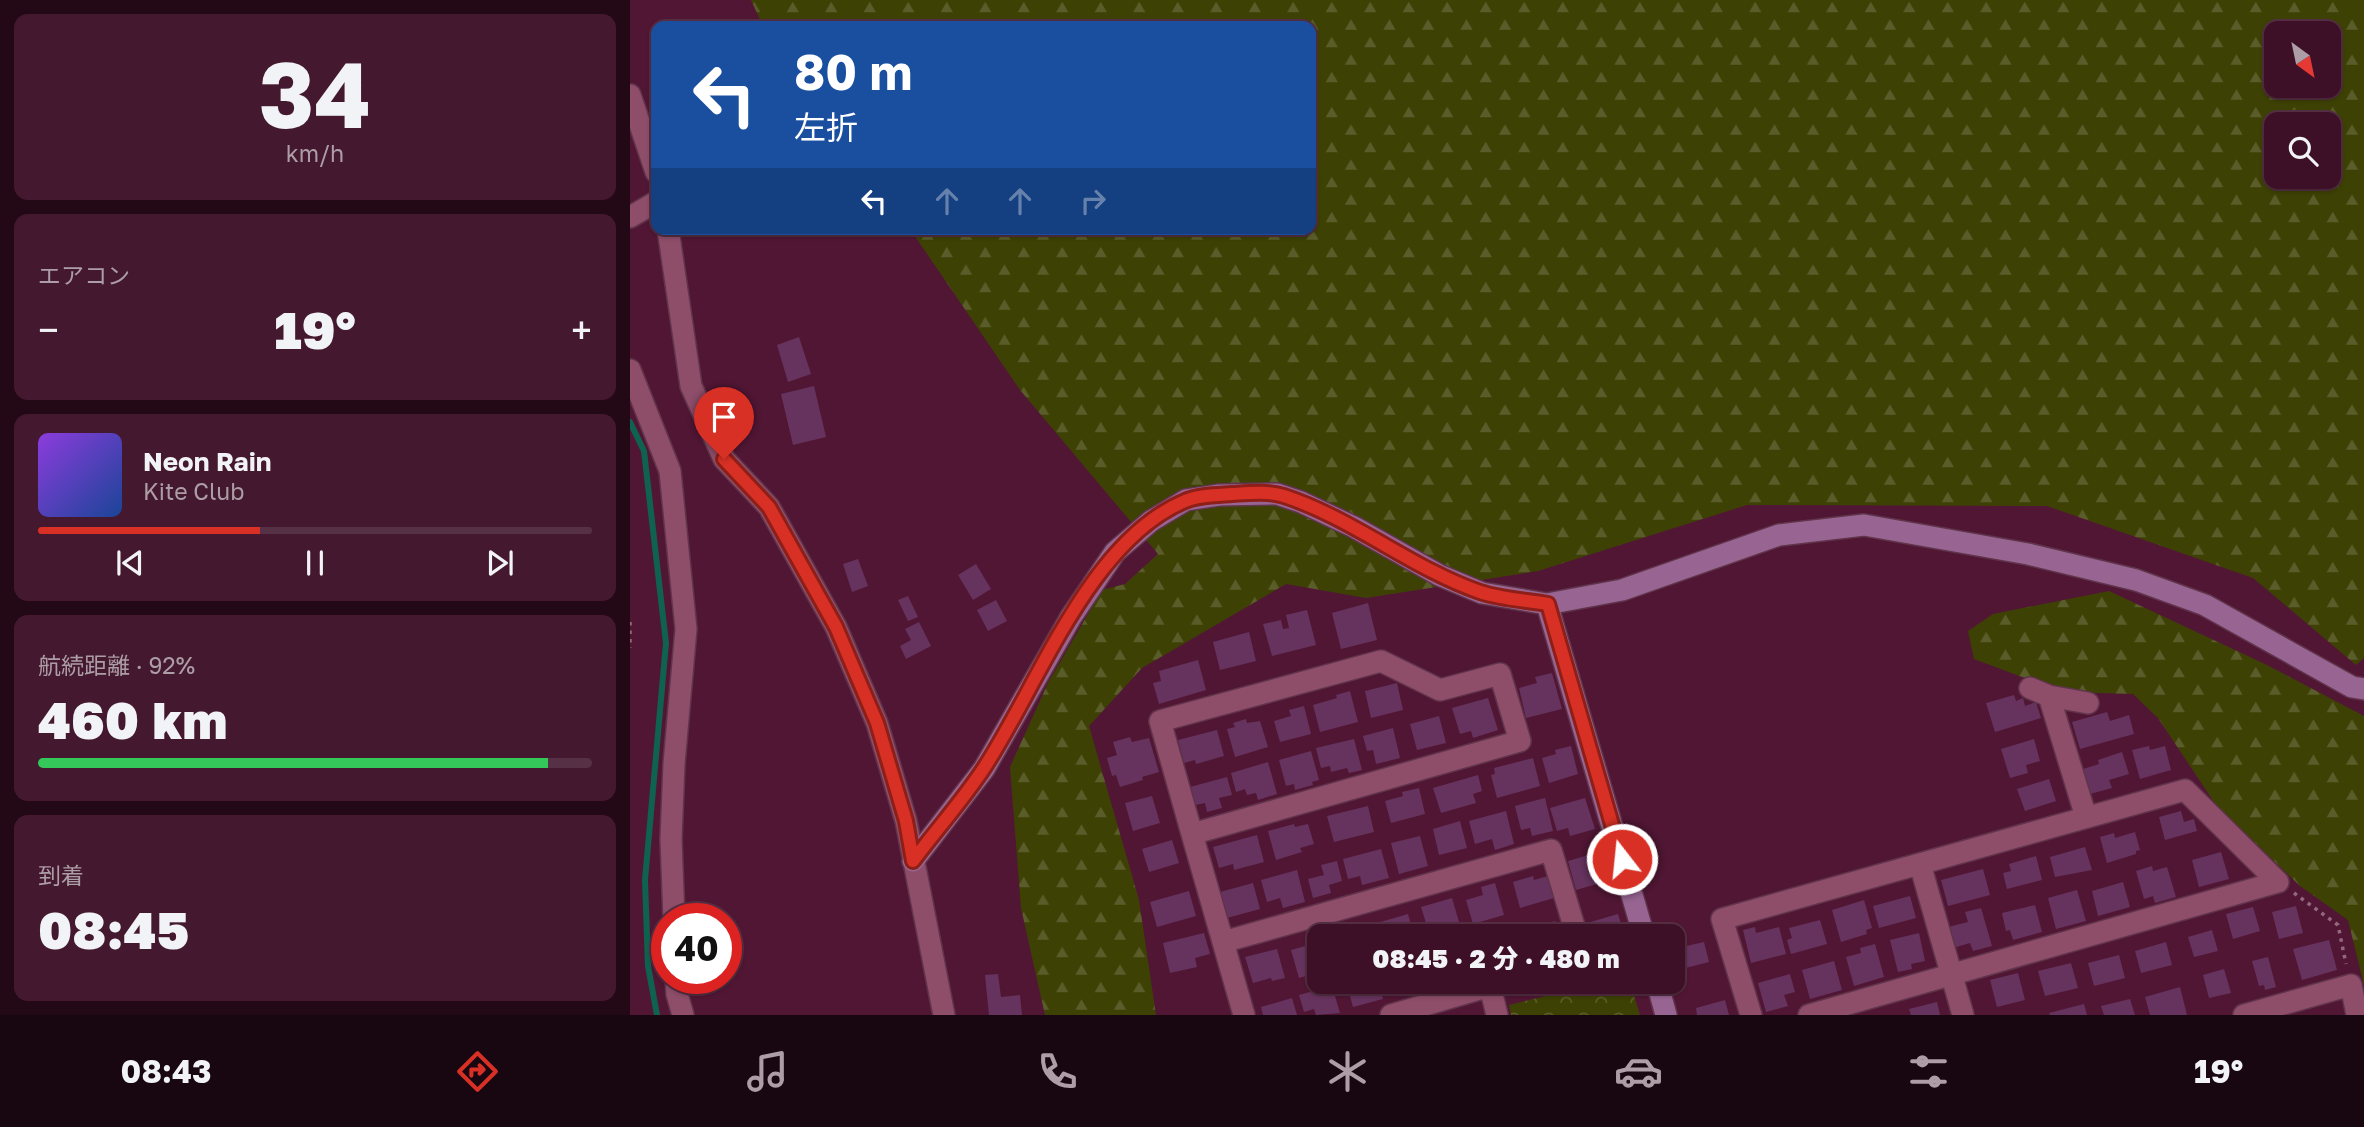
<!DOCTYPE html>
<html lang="ja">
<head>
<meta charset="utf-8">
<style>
	:root { --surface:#3d1027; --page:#44192f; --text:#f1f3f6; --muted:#ad9da7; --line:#563044; --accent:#d93025 }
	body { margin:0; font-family:"Golos Text","Noto Sans JP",sans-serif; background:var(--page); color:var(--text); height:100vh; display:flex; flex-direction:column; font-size:26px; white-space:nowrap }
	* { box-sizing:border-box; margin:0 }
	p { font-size:23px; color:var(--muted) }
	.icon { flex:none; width:38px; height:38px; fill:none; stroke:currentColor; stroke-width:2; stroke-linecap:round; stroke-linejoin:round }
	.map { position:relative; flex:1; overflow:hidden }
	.side { display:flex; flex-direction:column; gap:14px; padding:14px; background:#220915; width:630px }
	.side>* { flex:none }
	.banner { position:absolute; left:21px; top:21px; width:665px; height:214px; border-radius:14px; box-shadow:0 2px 5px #0004,0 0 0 2px var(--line); background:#1a4fa0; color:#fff; overflow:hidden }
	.needle { width:46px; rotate:147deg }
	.fabs { position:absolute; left:1634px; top:21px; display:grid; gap:14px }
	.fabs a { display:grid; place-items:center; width:77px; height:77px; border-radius:14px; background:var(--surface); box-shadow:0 2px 5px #0004,0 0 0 2px var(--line); font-size:35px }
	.speed { position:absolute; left:21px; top:903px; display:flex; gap:14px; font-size:35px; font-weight:700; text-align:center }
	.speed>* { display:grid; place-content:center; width:91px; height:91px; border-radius:50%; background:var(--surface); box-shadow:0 2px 5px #0004,0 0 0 2px var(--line); line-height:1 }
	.speed .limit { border:10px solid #d22; background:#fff; color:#111 }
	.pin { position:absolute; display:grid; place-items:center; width:60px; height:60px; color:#fff; margin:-72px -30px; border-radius:50% 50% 50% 0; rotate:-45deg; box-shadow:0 0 7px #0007 }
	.pin .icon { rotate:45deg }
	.me { position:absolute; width:77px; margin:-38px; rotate:344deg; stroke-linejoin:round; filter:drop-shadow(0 0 5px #0008) }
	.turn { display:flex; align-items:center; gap:24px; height:147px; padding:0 28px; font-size:32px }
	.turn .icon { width:91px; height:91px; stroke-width:2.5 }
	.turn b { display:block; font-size:49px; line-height:60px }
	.lanes { display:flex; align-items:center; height:66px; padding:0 28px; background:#0003; justify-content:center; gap:35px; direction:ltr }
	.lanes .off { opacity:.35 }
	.big { font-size:52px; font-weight:800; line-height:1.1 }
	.side .card { flex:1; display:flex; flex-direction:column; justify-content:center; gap:10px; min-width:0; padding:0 24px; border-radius:14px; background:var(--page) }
	.side .dial { align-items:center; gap:0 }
	.dial b { font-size:91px; line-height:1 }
	.song { display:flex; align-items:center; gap:21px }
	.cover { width:84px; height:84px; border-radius:10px; background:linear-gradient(135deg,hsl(270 70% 55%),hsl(220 70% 35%)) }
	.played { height:7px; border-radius:4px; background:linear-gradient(90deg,var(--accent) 40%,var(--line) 40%) }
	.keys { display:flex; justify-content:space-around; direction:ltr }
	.heat { display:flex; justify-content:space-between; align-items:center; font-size:38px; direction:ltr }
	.charge { height:10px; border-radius:5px; background:linear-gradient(90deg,#34c759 92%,var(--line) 0) }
	.trip { position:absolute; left:677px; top:924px; width:378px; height:70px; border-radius:14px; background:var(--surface); box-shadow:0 2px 5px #0004,0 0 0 2px var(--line); font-weight:800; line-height:70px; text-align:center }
	.tab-bar { display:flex; height:112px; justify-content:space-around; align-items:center; background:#180610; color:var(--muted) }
	.tab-bar .icon { width:49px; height:49px }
	.tab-bar .on { color:var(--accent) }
	.tab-bar b { font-size:32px; color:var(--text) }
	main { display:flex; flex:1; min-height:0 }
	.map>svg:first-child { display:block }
	.forest { fill:url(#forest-firs); fill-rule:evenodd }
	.park { fill:url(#park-crowns) }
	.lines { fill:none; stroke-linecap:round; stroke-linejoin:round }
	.stream { stroke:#0f6250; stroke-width:6 }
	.building { fill:#66335e }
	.street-casing { stroke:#60344b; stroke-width:24 }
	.secondary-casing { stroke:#60344b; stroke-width:24 }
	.path { stroke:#92687d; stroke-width:3.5; stroke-dasharray:3.5 5; stroke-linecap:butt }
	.street { stroke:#8e4d69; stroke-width:21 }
	.secondary { stroke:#986593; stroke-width:21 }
	.route-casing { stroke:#8d1f18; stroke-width:18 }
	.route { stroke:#d93025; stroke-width:12 }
</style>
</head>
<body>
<main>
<section class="side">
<div class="card dial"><b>34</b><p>km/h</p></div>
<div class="card"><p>エアコン</p>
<div class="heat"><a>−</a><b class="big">19°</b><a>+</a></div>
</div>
<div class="card">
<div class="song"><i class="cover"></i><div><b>Neon Rain</b><p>Kite Club</p></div></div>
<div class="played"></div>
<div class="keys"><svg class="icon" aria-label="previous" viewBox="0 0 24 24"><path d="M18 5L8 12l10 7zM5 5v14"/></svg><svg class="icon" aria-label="pause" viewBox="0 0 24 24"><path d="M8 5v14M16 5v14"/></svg><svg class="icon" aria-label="next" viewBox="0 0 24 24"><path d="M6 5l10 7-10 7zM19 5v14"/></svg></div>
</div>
<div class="card"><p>航続距離 · 92%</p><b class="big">460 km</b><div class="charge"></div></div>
<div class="card"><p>到着</p><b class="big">08:45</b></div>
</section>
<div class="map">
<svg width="1734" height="1015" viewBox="0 0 1734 1015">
	<defs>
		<pattern id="forest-firs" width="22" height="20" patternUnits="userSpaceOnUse" patternTransform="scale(1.75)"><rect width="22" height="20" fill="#3d4104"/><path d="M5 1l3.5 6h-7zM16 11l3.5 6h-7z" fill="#5a5d29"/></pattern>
		<pattern id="park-crowns" width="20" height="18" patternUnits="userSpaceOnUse" patternTransform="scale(1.75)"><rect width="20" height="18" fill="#3d4104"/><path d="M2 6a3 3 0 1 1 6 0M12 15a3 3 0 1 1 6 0" fill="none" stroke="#5a5d29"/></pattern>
	</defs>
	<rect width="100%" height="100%" fill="#511634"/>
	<path class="forest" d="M121 0H1734V658L1726 665 1623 578 1417 506 1117 505 908 571 736 598 656 584 512 668 459 726 509 900 526 1015H415L391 908 380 767 418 683 472 590 495 584 528 554 390 390 280 229H681V26H133ZM1647 33H1699V86H1647ZM1647 124H1699V177H1647Z
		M1479 591 1637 665 1734 716V985L1718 920 1670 886 1586 805 1528 718 1503 694 1432 692 1344 659 1338 631 1363 614Z"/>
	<path class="park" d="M973 982H1000L1010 1015H881L879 1005Z"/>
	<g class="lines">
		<path class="stream" d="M0 422 14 451 36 643 15 880 18 966 27 1015"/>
	</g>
	<path class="building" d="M169 337 181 374 158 382 147 345Z
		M184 386 196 437 163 445 151 394Z
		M228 559 238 586 222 592 213 564Z
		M346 564 361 589 343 600 328 575Z
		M278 596 288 617 278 621 268 600Z
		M366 600 377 621 358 631 347 610Z
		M738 603 747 640 711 649 702 613Z
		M677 610 686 645 642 656 633 624 651 620 653 629 659 628 656 615Z
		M289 622 301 646 276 659 270 646 281 640 275 629Z
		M619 632 626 661 590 670 583 642Z
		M568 660 576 690 529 704 523 683 531 681 529 671Z
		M922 673 932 709 896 718 889 688 907 683 905 677Z
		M767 683 773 710 741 718 735 691Z
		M720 691 728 722 690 732 683 705 707 698 706 695Z
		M1384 695 1386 701 1393 698 1395 706 1406 702 1411 718 1365 732 1356 703Z
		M858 698 868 730 843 738 841 731 830 734 822 708Z
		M674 706 681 734 650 742 644 721 661 716 659 710Z
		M1477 712 1480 721 1499 715 1504 734 1450 749 1442 722Z
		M809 716 816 743 787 750 780 724Z
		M616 719 617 723 630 721 638 747 605 757 597 729 605 727 603 723Z
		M763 728 770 758 746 764 743 750 737 751 733 736Z
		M587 730 594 756 566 764 565 760 554 763 548 740Z
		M500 737 502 742 519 738 529 772 512 777 513 780 490 787 486 775 482 776 477 758 487 755 483 742Z
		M724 739 732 770 719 773 717 768 701 772 700 766 691 768 686 748Z
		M1404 739 1410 761 1396 765 1398 773 1380 778 1371 749Z
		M941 746 948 774 919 783 912 758 926 754 925 750Z
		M1519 746 1520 750 1535 746 1541 770 1510 779 1502 750Z
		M681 751 689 780 682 782 683 785 665 790 664 784 656 786 649 760Z
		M1492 752 1499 774 1479 780 1482 788 1460 794 1453 769 1469 764 1468 760Z
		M903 758 910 786 867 798 861 775 865 774 864 768Z
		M638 762 647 794 628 800 626 793 617 795 615 789 606 792 601 773Z
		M848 775 852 791 843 794 846 803 811 813 803 788Z
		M597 777 602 795 589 798 592 808 577 812 575 803 565 805 560 787Z
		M1419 779 1426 801 1395 811 1387 789Z
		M789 788 795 814 761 823 755 801 773 796 772 792Z
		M522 796 530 823 503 831 495 803Z
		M915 798 923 831 902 836 900 828 891 830 885 806Z
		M955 798 965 829 940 836 938 828 927 831 920 808Z
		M738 806 744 832 704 842 697 816Z
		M876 811 884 844 865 850 862 839 845 844 839 821Z
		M1551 811 1554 822 1564 819 1567 831 1535 840 1529 817Z
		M830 821 837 848 809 855 803 829Z
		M664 824 665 827 678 824 684 844 670 848 672 852 646 860 638 831Z
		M1505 832 1510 850 1506 851V854L1477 863 1470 837 1484 833 1485 838Z
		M627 835 634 862 604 870 603 864 589 868 583 847Z
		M790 836 798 866 769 874 761 843Z
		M542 840 549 863 519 872 512 849Z
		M1455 847 1462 870 1425 877 1420 857Z
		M751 849 759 878 732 885 730 876 718 879 713 859Z
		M972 851 981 880 946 890 938 861Z
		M1591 852 1599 879 1569 887 1562 860Z
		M1406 856 1412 880 1377 889 1373 873 1381 871 1379 864Z
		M707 861 712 881 699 885 701 893 683 898 678 879 694 875 691 865Z
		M1522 866 1523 871 1537 867 1546 897 1525 903 1523 896 1514 899 1506 871Z
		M1353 869 1360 895 1318 906 1311 880Z
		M667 870 675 902 653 908 650 898 637 902 631 880Z
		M903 876 904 880 918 876 924 898 890 908 883 882Z
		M1493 882 1500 907 1468 916 1462 891Z
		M623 883 630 909 597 918 590 892Z
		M865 883 874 915 843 924 836 900 853 895 851 887Z
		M1447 890 1456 921 1426 929 1418 898Z
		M559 891 566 916 527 927 520 902Z
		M1280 896 1286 918 1249 928 1243 906Z
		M822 898 831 929 800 936 791 907Z
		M1234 900 1242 928 1236 930 1237 934 1211 942 1202 910Z
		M1405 905 1412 932 1383 940 1380 930 1376 931 1372 913Z
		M1666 906 1673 933 1649 939 1642 912Z
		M1623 907 1630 931 1603 939 1596 914Z
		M1351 908 1362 946 1343 951 1340 943 1323 948 1318 927 1338 922 1335 912Z
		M778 914 784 936H745L744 930 749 929 747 923Z
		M988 914 995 936H961L957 923Z
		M1190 920 1197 944 1161 954 1157 940 1162 938 1159 928Z
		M925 921 929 936H896L894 930Z
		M736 927 739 936H704V935Z
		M1125 927 1126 933 1149 927 1156 954 1121 963 1113 930Z
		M1582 930 1588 951 1564 957 1558 937Z
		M574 933 580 954 565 958 567 967 540 973 533 943Z
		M1289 933 1295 961 1281 964 1282 969 1268 972 1260 940Z
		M1699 940 1707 970 1672 980 1663 949Z
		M690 942V972L669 978 661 950Z
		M1074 942 1079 962 1048 970 1043 949Z
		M1536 942 1542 965 1511 973 1505 951Z
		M1245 944 1254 977 1224 986 1216 957 1231 953 1230 948Z
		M647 949 655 978 642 981 641 978 623 983 615 957Z
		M1489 955 1495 978 1464 986 1458 963Z
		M1638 957 1646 987 1635 990 1634 985 1629 986 1622 961Z
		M1204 961 1212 990 1180 999 1172 970Z
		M1441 963 1448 988 1415 996 1408 971Z
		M1594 969 1601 993 1579 998 1573 975Z
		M1388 973 1395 1000 1367 1007 1360 980Z
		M368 974 371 997 390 995 392 1015H359L355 975Z
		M1160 974 1165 992 1154 995 1158 1006 1136 1012 1128 983Z
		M716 982H748L753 999 723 1007Z
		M764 982H799L800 985 768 995Z
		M702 986 710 1013 686 1015 684 1009 674 1012 669 995Z
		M1550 987 1557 1015H1520L1515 997Z
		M662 998 667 1015H633L631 1007Z
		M1500 999 1505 1015H1474L1471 1006Z
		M1095 1000 1099 1015H1067L1066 1008Z
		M1307 1002 1310 1015H1281L1279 1009Z
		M1454 1004 1457 1015H1420L1419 1013Z"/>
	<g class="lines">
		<defs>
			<path id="street" d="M0 95 26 172
				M0 217 26 202
				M38 229 61 386 94 459 139 507 206 627 247 723 276 821 314 1015
				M0 370 40 471 56 629 44 764 41 839 44 919
				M751 661 810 690 870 674 890 741 562 834 530 721Z
				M1400 688 1419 696 1458 703
				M1419 696 1456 817
				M562 834 614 1015
				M1290 864 1333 1015
				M593 942 921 850 947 936
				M46 978 47 994 53 1015
				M761 1015 860 986
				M867 1015 860 986 876 982
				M1121 1015 1092 919 1555 790 1648 882 1179 1015
				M1614 1015 1721 985 1727 1015"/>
			<path id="secondary" d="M917 604 1014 936
				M283 861 354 769 441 617 485 552 521 521 556 500 589 495 647 494 671 502 724 527 809 575 852 593 917 604 992 590 1149 535 1234 525 1398 554 1506 580 1575 605 1722 687 1734 689
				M1027 982 1036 1015"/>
		</defs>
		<use href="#street" class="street-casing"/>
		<use href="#secondary" class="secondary-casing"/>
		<path class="path" d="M0 622V648
			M1664 893 1708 925 1716 964"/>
		<use href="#street" class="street"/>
		<use href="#secondary" class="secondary"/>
	</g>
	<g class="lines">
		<defs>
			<path id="route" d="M94 459 139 507 206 627 247 723 276 821 283 861C306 830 333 800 354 768 408 686 459 541 555 501 568 495 587 495 602 494 619 493 638 491 654 496 724 519 781 568 850 592 871 599 895 600 918 604L992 859"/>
		</defs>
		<use href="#route" class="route-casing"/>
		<use href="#route" class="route"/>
	</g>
</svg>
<div class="fabs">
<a><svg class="needle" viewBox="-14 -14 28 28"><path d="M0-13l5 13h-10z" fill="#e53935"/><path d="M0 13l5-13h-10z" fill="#ad9da7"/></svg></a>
<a><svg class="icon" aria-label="search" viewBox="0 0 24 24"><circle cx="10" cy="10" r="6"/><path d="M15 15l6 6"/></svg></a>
</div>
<div class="speed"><div class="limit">40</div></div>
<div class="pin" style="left:94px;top:459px;background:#d93025"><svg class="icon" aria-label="arrive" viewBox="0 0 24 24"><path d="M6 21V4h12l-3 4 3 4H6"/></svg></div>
<svg class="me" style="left:992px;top:859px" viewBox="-20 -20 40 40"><circle r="17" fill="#d93025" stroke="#fff" stroke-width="3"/><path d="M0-11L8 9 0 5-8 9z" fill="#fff"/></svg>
<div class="trip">08:45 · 2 分 · 480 m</div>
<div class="banner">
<div class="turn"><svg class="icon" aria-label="left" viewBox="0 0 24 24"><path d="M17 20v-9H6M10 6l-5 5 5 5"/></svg><div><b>80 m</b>左折</div></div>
<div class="lanes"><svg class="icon" aria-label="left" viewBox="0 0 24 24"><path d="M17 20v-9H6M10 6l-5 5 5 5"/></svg><svg class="icon off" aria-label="ahead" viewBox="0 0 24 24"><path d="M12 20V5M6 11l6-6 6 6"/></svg><svg class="icon off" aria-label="ahead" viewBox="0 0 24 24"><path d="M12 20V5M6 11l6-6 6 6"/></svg><svg class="icon off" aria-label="right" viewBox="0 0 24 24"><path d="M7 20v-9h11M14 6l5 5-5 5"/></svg></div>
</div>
</div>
</main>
<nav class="tab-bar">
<b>08:43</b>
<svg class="icon on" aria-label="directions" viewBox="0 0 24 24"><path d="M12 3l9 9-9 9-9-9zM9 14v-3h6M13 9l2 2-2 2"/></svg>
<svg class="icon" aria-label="music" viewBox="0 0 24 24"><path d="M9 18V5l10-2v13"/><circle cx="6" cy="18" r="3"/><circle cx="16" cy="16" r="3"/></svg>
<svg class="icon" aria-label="phone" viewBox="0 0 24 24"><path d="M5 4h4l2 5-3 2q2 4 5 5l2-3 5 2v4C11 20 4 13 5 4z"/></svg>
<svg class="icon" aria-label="climate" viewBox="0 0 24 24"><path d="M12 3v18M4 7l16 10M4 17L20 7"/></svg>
<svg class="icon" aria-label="car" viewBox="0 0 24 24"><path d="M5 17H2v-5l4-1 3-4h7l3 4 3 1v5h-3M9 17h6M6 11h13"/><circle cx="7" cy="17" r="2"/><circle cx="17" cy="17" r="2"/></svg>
<svg class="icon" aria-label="filters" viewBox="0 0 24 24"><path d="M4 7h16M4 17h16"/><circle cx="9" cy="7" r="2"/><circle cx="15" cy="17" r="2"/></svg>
<b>19°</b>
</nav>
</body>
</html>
